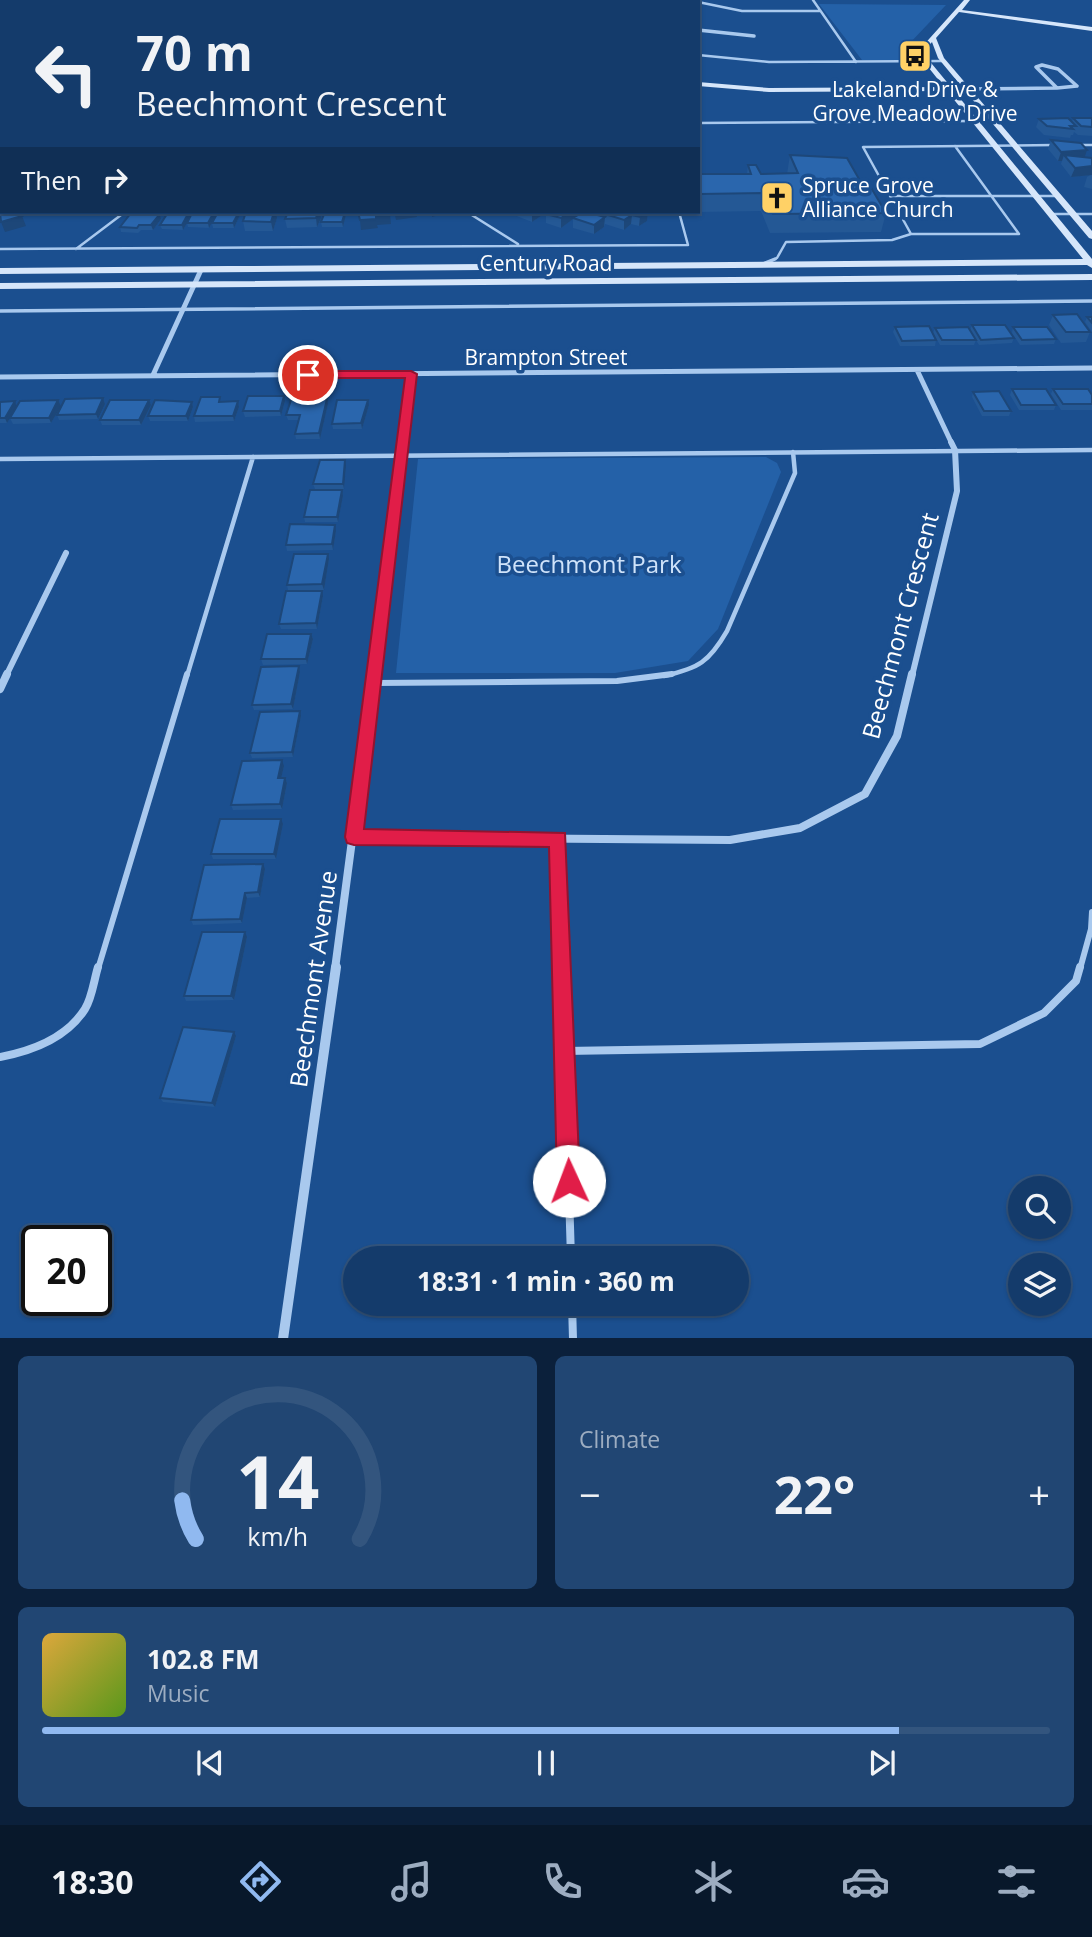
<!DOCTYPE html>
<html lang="en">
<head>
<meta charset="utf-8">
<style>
	:root { --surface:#143b6b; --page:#214673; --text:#f1f3f6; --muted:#9dadc1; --line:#33557e; --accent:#90b9f0 }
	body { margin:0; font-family:"Open Sans",sans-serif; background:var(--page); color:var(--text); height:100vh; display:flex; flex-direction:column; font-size:26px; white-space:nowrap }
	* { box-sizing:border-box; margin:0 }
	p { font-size:23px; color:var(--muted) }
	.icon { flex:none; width:38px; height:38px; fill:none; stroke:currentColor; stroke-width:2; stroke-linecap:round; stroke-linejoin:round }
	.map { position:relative; height:1338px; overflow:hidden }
	.side { display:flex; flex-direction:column; gap:18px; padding:18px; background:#0b203b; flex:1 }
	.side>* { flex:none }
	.hud { position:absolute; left:0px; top:0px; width:700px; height:214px; box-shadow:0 2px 5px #0004,0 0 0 2px var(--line); background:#143b6b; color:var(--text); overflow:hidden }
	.fabs { position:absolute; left:1008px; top:1176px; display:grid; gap:14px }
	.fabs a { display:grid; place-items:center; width:63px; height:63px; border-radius:50%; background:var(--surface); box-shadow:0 2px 5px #0004,0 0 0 2px var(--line); font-size:35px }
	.speed { position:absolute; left:21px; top:1225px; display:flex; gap:14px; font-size:35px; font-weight:700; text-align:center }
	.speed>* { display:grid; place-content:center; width:91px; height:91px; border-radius:50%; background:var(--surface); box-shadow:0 2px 5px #0004,0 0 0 2px var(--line); line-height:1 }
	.speed .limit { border:4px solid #111; border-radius:10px; background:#fff; color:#111 }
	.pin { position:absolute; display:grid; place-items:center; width:60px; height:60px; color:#fff; margin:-30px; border:4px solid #fff; border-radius:50%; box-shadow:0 2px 7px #0007 }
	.me { position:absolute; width:77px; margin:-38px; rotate:358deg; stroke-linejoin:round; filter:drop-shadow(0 0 5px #0008) }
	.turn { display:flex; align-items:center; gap:24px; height:147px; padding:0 21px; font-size:32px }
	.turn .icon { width:91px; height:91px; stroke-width:2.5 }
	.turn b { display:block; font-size:49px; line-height:60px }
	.then { display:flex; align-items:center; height:66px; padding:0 21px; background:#0003; gap:14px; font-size:26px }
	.big { font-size:52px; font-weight:700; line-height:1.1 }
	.side .card { flex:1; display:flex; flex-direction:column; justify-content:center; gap:10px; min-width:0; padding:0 24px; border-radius:10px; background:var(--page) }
	.side .dial { align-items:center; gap:0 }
	.dial svg { height:182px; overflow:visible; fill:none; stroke:var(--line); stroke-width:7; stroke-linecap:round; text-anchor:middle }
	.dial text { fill:var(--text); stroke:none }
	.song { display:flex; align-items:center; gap:21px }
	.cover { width:84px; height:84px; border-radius:10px; background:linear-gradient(135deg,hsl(40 70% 55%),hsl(90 70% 35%)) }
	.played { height:7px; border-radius:4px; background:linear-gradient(90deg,var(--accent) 85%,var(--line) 85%) }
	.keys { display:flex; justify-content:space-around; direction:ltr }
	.heat { display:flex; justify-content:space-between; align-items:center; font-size:38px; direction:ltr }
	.side .tiles { flex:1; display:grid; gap:18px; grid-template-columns:1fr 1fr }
	.card:last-child { grid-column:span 2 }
	.trip { position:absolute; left:343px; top:1246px; width:406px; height:70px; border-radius:35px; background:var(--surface); box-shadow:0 2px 5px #0004,0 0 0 2px var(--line); font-weight:700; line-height:70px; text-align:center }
	.tabs { display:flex; height:112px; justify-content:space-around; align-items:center; background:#08182b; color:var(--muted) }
	.tabs .icon { width:49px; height:49px }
	.tabs .current { color:var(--accent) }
	.tabs b { font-size:32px; color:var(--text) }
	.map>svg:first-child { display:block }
	.green { fill:#2461a8 }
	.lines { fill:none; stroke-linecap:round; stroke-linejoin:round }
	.lane-far4 { stroke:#a9c9ee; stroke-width:2.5 }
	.lane-far3 { stroke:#a9c9ee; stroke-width:3.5 }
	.lane-far2 { stroke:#a9c9ee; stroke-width:4.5 }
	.lane-far1 { stroke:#a9c9ee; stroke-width:6 }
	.lane { stroke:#a9c9ee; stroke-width:8 }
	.street-far4 { stroke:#a9c9ee; stroke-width:3.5 }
	.street-far3 { stroke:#a9c9ee; stroke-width:5 }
	.street-far2 { stroke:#a9c9ee; stroke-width:6 }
	.street-far1 { stroke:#a9c9ee; stroke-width:8 }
	.street { stroke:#a9c9ee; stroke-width:10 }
	.secondary { fill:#d6e6fa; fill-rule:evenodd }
	.wall { fill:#245895 }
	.shaded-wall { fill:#1d4779 }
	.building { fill:#2a66ad; stroke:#1d4779; stroke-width:2 }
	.route { fill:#e11d48; stroke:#92132f; stroke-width:2 }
	.labels { text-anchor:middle; stroke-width:7; stroke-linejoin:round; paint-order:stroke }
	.far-poi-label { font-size:21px; fill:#fff; stroke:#1b4f8f }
	.far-street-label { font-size:21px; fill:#fff; stroke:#1b4f8f }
	.park-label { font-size:24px; fill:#cfe3fa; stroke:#1b4f8f }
	.street-label { font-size:24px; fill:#fff; stroke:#1b4f8f }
</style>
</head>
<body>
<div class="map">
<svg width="1092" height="1339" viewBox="0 0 1092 1339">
	<rect width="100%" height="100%" fill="#1b4f8f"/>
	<path class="green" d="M819 4 946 5 908 45 912 60H862Z
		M766 457 777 463 781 472 718 629 688 661 615 673H396L418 459Z"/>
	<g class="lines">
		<path class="lane-far4" d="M813 0 856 62
			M244 2 246 0
			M698 2 742 11H820
			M698 55 769 62 944 61
			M0 97 2 95
			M698 123 974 121
			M1078 145H1092
			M891 196H1058
			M467 212 518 244
			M1050 214H1092
			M911 234H1019L955 146
			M0 249 688 245 679 212
			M76 249 125 212
			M771 261 777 258 786 242 892 240 911 234 863 147 1054 145"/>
		<path class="lane-far3" d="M765 263 775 259
			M0 311 1092 301"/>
		<path class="lane-far2" d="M0 459 1092 450
			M187 676 253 457
			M664 676C699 668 709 662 727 631L795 473 793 452"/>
		<path class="lane-far1" d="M373 683 617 681 672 674
			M558 839 562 969
			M98 969 187 674
			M1080 969 1091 929 1092 912"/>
		<path class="lane" d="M562 967 571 1258
			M565 1051 980 1044 1044 1013 1076 981 1080 967
			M0 1057C32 1051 66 1039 85 1009 92 998 94 980 98 967
			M572 1304 573 1339"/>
		<path class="street-far4" d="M176 2 178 0
			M340 2 343 0
			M653 2 660 0
			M698 30 754 36
			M1042 65 1058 69 1077 86 1057 88 1036 67Z
			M968 89 1057 88"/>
		<path class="street-far3" d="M917 370 952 444
			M153 375 201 270
			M0 377 1092 368
			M403 444 411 375"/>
		<path class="street-far2" d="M6 676 66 553
			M374 676 403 442
			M912 676 957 491 955 450 951 442"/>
		<path class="street-far1" d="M0 689 7 674
			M354 837 730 840 800 828 865 794 897 736 912 674
			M335 969 374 674"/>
		<path class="street" d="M283 1339 336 967"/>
		<path class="secondary" d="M964 0H970L962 10 1092 27V31L959 12 936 38 944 58 1092 231V239L1089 238 965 91H954L1092 259V268L1087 265 0 274V268L1083 259 947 91 769 92 698 86V82L769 88 944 87 921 58V48ZM932 42 938 58 962 87H951L927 58V48Z
			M1092 274V280L0 289V283Z"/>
	</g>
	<path class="wall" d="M1073 118H1092V136L1078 135 1074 132 1073 135H1071L1070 138 1044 135 1036 127 1039 119 1072 122Z
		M1051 140 1084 157 1092 158V189L1084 187 1087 177 1090 175 1071 177 1061 164 1062 161H1058L1048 149Z
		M790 155 863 186 886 213 881 232 770 233 761 211 698 212V174H747L748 165 761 174H787Z
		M189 212 190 216 199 212H215L216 215 209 228 188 227 187 223 183 230 162 229 160 225Z
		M246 212H276L277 218 273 231H245L243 221Z
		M288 212H320L321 218 317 227 287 228 285 219Z
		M509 212H547L532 222 509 213Z
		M576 212V216L605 217V214L607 212H648L647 221 639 226 631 224 624 230 605 224 604 227 594 234 573 228V219L561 228 546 223V214Z
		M160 214 161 219 153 230H141L138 233 121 232 120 227Z
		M240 215 234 228H213L212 223Z
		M346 215 343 227H322L321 222Z
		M1053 315 1090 332 1086 342 1061 343 1049 325Z
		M1087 317H1092V332L1085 322Z
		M972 325 1014 338 1012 343 979 345 976 340 974 345H940L933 333 935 328 970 330Z
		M895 327 936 340 935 346H900L893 332Z
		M1013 327 1056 339 1054 344 1020 345 1012 333Z
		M1012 389 1056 405 1054 410H1019L1010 395Z
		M1053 389 1092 395V410H1061L1051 394Z
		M973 392 1011 411 1009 416H982L972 397Z
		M284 396 285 401 281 416 245 417 243 411Z
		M103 398 105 404 98 419 59 420 57 415Z
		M327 399 328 404 320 439H296L295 434 299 420H288L286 415Z
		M58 400 61 406 51 423 13 424 10 418 7 423H0V402L17 406Z
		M149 400 151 405 141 425H102L100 420Z
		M238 401 239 407 234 421 195 422 194 416 222 402Z
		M192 402 193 407 188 421H150L148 416Z
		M369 405 362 429H333L332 424Z
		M346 465 344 489H315L313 484Z
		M342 490 343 496 338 522H305L304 517Z
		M336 531 333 550 287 551 286 545Z
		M329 559 324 590H288L287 585Z
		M323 596 317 629H281L279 624Z
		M311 634 313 639 307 664 263 665 261 659Z
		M299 666 300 672 293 709 254 710 252 705Z
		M301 716 293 757 252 758 250 753Z
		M284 766 281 778H285L287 783 282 809 233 810 231 805Z
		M283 824 276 859H213L211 854Z
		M265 869 260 897 247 898 242 923 193 925 191 920Z
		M247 937 234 1000 186 1001 184 996Z
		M236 1036 215 1107 163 1102 160 1098Z"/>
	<path class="shaded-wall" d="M1087 150 1084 159 1064 155 1062 161H1058L1061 152Z
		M1092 166V175L1071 177 1075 168Z
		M189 212 191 216 183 230 182 225Z
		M214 212H215L216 215 209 228 208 223Z
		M239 212H240V215L234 228 233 223Z
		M274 212H276L277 218 273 231 271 222Z
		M318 212H320L321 218 317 227 316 218Z
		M345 212 346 215 343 227 342 222Z
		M416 212 417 217 396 220 395 215Z
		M432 212H449L432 217Z
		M532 212H547L532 222Z
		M570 212H576V217L573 218V219L561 228V218Z
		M647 212H648L647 221 639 226 640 217Z
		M160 214 161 219 153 230 151 225Z
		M390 215 391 224 377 225 378 228 361 230 360 220 376 216Z
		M632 215 631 224 624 230V220Z
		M22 216 26 226 5 232 1 222Z
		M605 217 604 227 594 234V225Z
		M284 396 285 401 281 416 280 411Z
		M103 398 105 404 98 419 96 414Z
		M327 399 328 404 320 439 319 433Z
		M58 400 61 406 51 423 49 418Z
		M149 400 151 405 141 425 139 420Z
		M368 400 369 405 362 429 361 423Z
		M15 401 17 407 7 423 5 418Z
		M238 401 239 407 234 421 233 416Z
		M192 402 193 407 188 421 186 416Z
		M345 460 346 465 344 489 343 484Z
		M342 490 343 496 338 522 337 517Z
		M335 525 336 531 333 550 332 544Z
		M328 554 329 559 324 590 322 584Z
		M322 591 323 596 317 629 316 623Z
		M311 634 313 639 307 664 306 659Z
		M299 666 300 672 293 709 291 704Z
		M300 711 301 716 293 757 292 752Z
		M282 760 284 766 280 783 278 778Z
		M285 778 287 783 282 809 280 804Z
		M281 819 283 824 276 859 274 854Z
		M263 864 265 869 260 897 258 892Z
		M245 893 247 898 242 923 240 919Z
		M245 932 247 937 234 1000 231 996Z
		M234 1032 236 1036 215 1107 212 1103Z"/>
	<path class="building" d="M136 0H151L150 2H134Z
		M2 114V124H0V116Z
		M1068 118 1076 126H1070L1073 129 1047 126 1039 119Z
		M1073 118H1092V127L1081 126Z
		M0 137H2L1 146H0Z
		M1051 140 1081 143 1087 150 1061 152Z
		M790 155 847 158 863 186H870L886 213 773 214 764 193 700 194 698 188V174H751L748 165H756L761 174 798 173Z
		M1064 155 1092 158V166L1075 168Z
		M2 211 18 212 22 216 1 222 0 212Z
		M189 212 182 225H160L167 214Z
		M199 212H214L208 223H187L192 213Z
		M218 212H239L233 223H212Z
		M246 212H274L271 222 243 221Z
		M288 212H318L316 218 285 219Z
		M325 212H345L342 222H321Z
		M358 212H389L390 215 376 216V219L360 220Z
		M393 212H416L395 215Z
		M549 212H570L561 218 546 214Z
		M583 212H586L605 217 594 225 573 218Z
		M607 212H647L640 217 632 215 624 220 605 214Z
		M131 213 160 214 151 225H139L137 228 120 227Z
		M1077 314 1090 332H1066L1053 315Z
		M1087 317H1092V323Z
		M972 325H1005L1014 338 981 340Z
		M929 326 936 340 902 341 895 327Z
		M968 327 976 340H942L935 328Z
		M1013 327H1047L1056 339 1022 340Z
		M1012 389H1046L1056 405H1021Z
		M1053 389H1088L1092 395V404H1063Z
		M999 391 1011 411H984L973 392Z
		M248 396H284L280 411H243Z
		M201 397H220L219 402 238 401 233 416H194Z
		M103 398 96 414 57 415 65 399Z
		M327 399 319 433 295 434 300 415H286L291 400Z
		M58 400 49 418H10L20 401Z
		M110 400H149L139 420H100Z
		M155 400 192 402 186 416H148Z
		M337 400H368L361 423 332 424Z
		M15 401 5 418H0V402Z
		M320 460H345L343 484H313Z
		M310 490H342L337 517H304Z
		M290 524 335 525 332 544 286 545Z
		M294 554H328L322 584 287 585Z
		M286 591H322L316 623 279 624Z
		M267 634H311L306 659H261Z
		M299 666 291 704 252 705 261 667Z
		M300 711 292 752 250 753 260 712Z
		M282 760 278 778H285L280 804 231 805 242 761Z
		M220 819H281L274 854H211Z
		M263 864 258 892 245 893 240 919 191 920 204 865Z
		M202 932H245L231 996H184Z
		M183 1027 234 1032 212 1103 160 1098Z"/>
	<path class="route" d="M411 371 417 374 364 829 565 833 580 1181 577 1189 569 1192 560 1189 557 1181 549 847 354 845 347 843 345 837 405 378H308L302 375 308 371Z"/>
	<defs>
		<symbol id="bus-square" viewBox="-11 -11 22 22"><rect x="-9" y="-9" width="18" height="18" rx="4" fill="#ffd166" stroke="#1b4f8f"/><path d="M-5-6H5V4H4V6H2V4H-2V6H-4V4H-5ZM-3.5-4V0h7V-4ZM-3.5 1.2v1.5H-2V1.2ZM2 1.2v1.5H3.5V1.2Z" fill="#111"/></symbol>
		<symbol id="church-square" viewBox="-11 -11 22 22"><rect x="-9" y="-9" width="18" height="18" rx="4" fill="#ffd166" stroke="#1b4f8f"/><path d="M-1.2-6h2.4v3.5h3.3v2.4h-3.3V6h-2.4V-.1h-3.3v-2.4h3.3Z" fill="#111"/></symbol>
	</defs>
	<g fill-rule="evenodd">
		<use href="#bus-square" x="896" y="37" width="38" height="38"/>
		<use href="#church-square" x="758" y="179" width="38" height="38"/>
	</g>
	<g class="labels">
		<g class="far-poi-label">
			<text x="915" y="97">Lakeland Drive &amp;<tspan x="915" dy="24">Grove Meadow Drive</tspan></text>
			<text x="802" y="193" text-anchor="start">Spruce Grove<tspan x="802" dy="24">Alliance Church</tspan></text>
		</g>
		<g class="far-street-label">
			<text x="546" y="271">Century Road</text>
			<text x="546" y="365">Brampton Street</text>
		</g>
		<g class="park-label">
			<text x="589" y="573">Beechmont Park</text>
		</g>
		<g class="street-label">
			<text transform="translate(901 626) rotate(-75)" y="8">Beechmont Crescent</text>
			<text transform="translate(314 979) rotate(-82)" y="8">Beechmont Avenue</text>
		</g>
	</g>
</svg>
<div class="fabs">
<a><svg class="icon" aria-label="search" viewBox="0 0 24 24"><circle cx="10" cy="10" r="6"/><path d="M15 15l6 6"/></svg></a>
<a><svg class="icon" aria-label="layers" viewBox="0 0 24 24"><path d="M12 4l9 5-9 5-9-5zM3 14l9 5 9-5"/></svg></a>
</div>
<div class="speed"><div class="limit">20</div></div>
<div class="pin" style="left:308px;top:375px;background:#d93025"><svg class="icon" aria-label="arrive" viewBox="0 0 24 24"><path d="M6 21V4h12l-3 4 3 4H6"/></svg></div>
<svg class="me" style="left:569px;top:1181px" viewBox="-20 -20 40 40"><circle r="19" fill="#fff"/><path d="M0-13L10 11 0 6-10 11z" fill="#e11d48"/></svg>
<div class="trip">18:31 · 1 min · 360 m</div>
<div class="hud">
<div class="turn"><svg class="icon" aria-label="left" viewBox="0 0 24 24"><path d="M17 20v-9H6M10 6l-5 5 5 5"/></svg><div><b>70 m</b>Beechmont Crescent</div></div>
<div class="then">Then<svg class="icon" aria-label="right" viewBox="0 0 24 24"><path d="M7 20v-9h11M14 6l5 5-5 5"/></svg></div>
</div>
</div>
<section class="side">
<div class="tiles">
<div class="card dial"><svg viewBox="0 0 100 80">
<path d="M14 69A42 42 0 1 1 86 69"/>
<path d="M14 69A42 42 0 0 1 8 52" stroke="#90b9f0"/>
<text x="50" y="56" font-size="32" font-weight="700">14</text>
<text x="50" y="72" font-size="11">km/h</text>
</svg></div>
<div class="card"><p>Climate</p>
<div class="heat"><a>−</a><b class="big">22°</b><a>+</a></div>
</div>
<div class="card">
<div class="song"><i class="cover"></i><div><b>102.8 FM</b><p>Music</p></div></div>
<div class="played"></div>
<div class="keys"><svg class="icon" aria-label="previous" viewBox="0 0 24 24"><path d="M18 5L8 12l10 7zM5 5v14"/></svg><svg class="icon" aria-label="pause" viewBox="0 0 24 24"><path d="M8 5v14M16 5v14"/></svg><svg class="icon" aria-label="next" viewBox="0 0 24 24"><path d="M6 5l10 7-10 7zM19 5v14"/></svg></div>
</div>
</div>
</section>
<nav class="tabs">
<b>18:30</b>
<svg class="icon current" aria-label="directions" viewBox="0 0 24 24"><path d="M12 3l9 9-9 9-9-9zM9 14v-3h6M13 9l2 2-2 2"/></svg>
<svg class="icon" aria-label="music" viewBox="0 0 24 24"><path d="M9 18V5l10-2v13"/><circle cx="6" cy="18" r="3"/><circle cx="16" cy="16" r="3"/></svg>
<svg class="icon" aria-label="phone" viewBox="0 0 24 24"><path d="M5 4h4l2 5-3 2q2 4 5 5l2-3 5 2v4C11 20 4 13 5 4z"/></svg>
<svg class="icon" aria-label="climate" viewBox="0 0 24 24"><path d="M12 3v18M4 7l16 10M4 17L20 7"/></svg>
<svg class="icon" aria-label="car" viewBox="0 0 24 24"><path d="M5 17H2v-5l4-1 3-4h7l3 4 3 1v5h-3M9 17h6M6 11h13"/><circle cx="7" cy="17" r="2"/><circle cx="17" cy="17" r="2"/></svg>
<svg class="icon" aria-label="filters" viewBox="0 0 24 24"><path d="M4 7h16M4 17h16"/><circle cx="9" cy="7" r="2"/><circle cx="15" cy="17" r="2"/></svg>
</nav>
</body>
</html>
